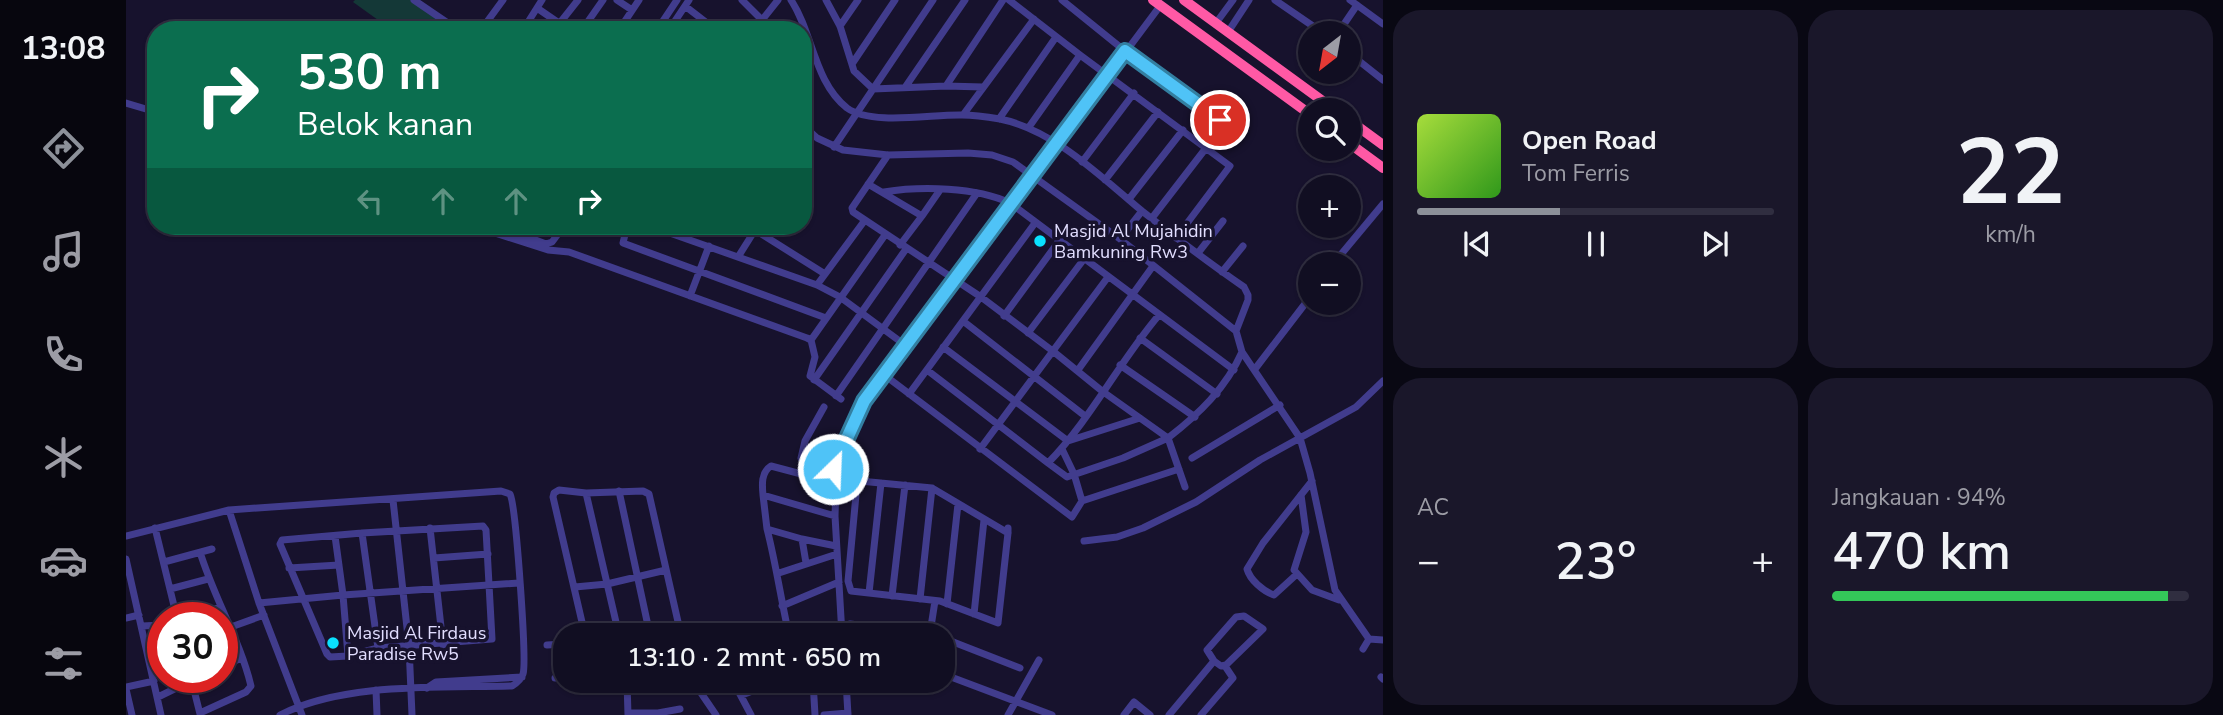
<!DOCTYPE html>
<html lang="id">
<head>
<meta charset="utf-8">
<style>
	:root { --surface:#110e22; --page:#1a172a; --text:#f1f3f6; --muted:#9c9ca5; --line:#302e40; --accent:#8c9099 }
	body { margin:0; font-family:"Nunito Sans",sans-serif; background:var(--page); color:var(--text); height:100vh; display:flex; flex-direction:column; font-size:26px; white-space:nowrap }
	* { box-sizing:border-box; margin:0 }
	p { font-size:23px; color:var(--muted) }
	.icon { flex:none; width:38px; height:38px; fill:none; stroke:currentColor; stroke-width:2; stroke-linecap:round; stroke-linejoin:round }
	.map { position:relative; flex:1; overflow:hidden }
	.drawer { display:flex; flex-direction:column; gap:10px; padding:10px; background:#090813; width:840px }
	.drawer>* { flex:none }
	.banner { position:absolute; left:21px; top:21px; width:665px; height:214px; border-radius:28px; box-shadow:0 2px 5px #0004,0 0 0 2px var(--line); background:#0b6e4f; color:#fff; overflow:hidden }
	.needle { width:46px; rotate:211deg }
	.controls { position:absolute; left:1172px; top:21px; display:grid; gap:14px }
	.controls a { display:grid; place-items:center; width:63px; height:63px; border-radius:50%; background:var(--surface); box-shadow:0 2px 5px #0004,0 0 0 2px var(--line); font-size:35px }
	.speed { position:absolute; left:21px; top:602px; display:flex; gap:14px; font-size:35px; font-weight:700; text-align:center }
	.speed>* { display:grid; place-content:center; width:91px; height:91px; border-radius:50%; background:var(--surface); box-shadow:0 2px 5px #0004,0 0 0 2px var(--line); line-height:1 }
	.speed .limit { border:10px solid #d22; background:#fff; color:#111 }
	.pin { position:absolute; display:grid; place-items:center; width:60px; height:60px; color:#fff; margin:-30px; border:4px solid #fff; border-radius:50%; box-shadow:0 2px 7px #0007 }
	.me { position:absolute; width:77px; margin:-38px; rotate:24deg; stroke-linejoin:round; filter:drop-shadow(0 0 5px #0008) }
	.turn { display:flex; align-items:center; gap:24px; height:147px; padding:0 35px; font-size:32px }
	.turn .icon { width:91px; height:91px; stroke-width:2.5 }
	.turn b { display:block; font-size:49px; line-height:60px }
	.lanes { display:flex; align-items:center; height:66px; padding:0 35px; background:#0003; justify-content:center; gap:35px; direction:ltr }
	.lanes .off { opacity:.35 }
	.big { font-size:52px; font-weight:600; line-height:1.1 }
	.drawer .card { flex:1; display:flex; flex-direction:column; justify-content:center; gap:10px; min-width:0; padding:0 24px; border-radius:28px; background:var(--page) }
	.drawer .dial { align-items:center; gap:0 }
	.dial b { font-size:91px; line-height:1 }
	.song { display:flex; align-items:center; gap:21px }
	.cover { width:84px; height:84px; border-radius:10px; background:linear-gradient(135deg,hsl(80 70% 55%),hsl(110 70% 35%)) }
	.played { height:7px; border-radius:4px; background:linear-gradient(90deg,var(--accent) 40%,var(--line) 40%) }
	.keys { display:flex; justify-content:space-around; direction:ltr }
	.heat { display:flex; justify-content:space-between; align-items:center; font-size:38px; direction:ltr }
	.charge { height:10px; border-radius:5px; background:linear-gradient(90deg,#34c759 94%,var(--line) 0) }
	.drawer .tiles { flex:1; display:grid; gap:10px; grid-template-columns:repeat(2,1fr) }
	.trip { position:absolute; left:427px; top:623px; width:402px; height:70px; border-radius:28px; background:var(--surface); box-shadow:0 2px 5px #0004,0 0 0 2px var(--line); font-weight:600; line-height:70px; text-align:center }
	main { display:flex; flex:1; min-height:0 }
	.dock { display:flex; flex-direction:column; width:126px; justify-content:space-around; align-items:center; background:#07060e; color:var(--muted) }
	.dock .icon { width:49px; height:49px }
	.dock .active { color:var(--accent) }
	.dock b { font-size:32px; color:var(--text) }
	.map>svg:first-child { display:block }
	.green { fill:#143837 }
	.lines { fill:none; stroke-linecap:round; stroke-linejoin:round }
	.minor { stroke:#413c8d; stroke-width:7 }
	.highway { stroke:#ff59a5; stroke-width:10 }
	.route-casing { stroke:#337fa1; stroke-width:18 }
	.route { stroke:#4fc3f7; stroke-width:12 }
	.poi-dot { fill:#0ae1ff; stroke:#17122d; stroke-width:2.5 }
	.labels { text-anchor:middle; stroke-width:7; stroke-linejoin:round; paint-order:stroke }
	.poi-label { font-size:18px; fill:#e2deff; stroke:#17122d; text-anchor:start }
</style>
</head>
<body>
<main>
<nav class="dock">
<b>13:08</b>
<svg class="icon active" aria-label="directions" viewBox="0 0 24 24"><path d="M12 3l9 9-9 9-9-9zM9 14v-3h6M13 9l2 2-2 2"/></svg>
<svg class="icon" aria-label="music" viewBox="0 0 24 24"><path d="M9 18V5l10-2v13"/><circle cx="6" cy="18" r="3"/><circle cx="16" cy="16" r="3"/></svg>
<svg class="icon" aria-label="phone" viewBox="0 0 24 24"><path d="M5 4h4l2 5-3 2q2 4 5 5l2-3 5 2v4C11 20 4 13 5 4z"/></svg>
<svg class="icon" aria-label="climate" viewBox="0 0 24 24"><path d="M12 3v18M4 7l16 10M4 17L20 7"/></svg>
<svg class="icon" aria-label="car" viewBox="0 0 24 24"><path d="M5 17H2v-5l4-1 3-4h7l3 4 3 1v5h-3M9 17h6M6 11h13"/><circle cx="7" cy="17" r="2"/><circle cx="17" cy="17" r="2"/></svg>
<svg class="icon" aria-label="filters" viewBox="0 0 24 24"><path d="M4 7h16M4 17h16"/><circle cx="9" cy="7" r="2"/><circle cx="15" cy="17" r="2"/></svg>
</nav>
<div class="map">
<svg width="1257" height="715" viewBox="0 0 1257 715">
	<rect width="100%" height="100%" fill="#17122d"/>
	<path class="green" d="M229 0H290L335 30H266L227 2Z"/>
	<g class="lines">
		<path class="minor" d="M288 0 332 30
			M491 0 506 10
			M616 0 636 20 641 30
			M665 0C687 33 688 82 721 108 746 126 806 114 836 115 848 115 862 117 874 119 928 130 974 176 1016 211 1049 237 1083 263 1118 287L1122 295V300L1110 331
			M700 0 714 26 728 71 747 89
			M883 0 954 55 1104 166 1050 238
			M936 0 999 51 1115 136
			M1149 0 1197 33
			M1224 0 1257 24
			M559 6 590 30
			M411 8 443 30
			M636 20 652 0
			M1090 23 1107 0
			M433 24 452 0
			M714 26 732 0
			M355 30 377 0
			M397 30 416 0
			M456 30 477 0
			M493 30 513 0
			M531 30 551 0
			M543 30 563 0
			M1102 32 1123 0
			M1212 33 1231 5
			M1223 53 1257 80
			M726 64 769 0
			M780 86 839 0
			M820 86 877 0
			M747 89 820 86 857 87
			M0 103 30 112
			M837 115 908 19
			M873 119 930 37
			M677 125 691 138 717 150 762 155 842 153 866 155 887 162 994 239 1110 331 1116 352 1174 438 1184 473 1209 590 1243 639 1237 649
			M903 127 954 55
			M708 147 807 0
			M762 155 726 208 727 212 855 297 928 352 976 391 1042 438C1073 414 1100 388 1116 352
			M956 162 1008 93
			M979 180 1032 112
			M742 184 796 216 774 245
			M758 192C795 186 850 187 884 203L1108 370
			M1003 199 1057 130
			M796 216 814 190
			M1026 218 1080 148
			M347 226 422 250 443 252 681 338 685 340 689 357 684 376 715 399
			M373 226 420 244 426 242 438 226
			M501 226 497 243 700 318
			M524 226 691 285 714 297 779 345
			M994 239 1016 211
			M1072 253 1097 221
			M612 257 629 230 699 274
			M1207 264 1257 204
			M1096 272 1117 246
			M691 285 739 220
			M564 296 583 246
			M878 316 933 241
			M837 321 959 416
			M902 333 958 259
			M1014 338 1091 394
			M685 340 759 235
			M817 347 942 441
			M994 365 1069 417
			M1129 369 1185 296
			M801 370 922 463C965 419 993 362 1033 315
			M952 370 1027 266
			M757 374 946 517 956 501 948 474 936 449
			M688 380 780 249
			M783 394 909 223
			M710 396 851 193
			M942 441 1014 418
			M854 449 982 277
			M677 450 709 462
			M675 458 679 441 698 407
			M1066 458 1154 405
			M922 463 941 477 997 458 1042 438 1059 487
			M707 469 739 401 884 203 907 176 1034 6
			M493 491 524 635
			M460 493 493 635
			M637 495C636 485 635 472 645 466L698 480 710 487 709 516 716 635
			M1175 495 1180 532 1168 570 1186 590 1213 600
			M267 500 283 646 286 715
			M956 501 1053 469
			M103 510 133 603 176 715
			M357 526 360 530 366 639 252 648 222 656 204 657 201 654 154 544 156 540 236 533Z
			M29 528 51 618
			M304 528 317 645
			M641 529C650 564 655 600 663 635
			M236 533 252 648
			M882 533 806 488 734 481 731 484 722 581 725 591 814 601 872 623 882 533V528
			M0 536 103 510 375 491 384 494C390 506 401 662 397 674 395 680 391 683 386 686 315 688 218 682 154 715
			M209 536 217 595 222 656
			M676 539 710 546
			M958 541 991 537 1017 528 1070 502 1134 460 1230 407 1257 381
			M308 558 362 554
			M0 559 35 715
			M38 562 86 549
			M680 563 676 539 641 529 637 495 709 516
			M163 568 213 565
			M653 573 711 554
			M1171 574 1148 595C1137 591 1124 580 1121 569L1137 543 1186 481
			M449 587 481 584 540 570
			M44 589 82 579
			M743 593 755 483
			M766 596 779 485
			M794 599 806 488
			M133 603 217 595 393 583
			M821 604 832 504
			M656 606 713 582
			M848 614 858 520
			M0 618 13 615
			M66 618 94 607
			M724 624 804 633 809 601
			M16 626 37 625
			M105 627 138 615
			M459 635 427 497 428 493 433 490 460 493 517 491 523 494 555 635
			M687 635 715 626
			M817 638 894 668
			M1243 639 1257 640
			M421 645 439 644
			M96 667 115 658
			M817 674 926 715
			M1255 677 1257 679
			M65 678 74 714
			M429 678H439
			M501 681 502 715
			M573 681V690L590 715
			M607 681 625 715
			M687 681 689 715
			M720 681 722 715
			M501 683 522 681
			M0 687 28 681
			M301 688 310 682 396 677
			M0 689 6 715
			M250 690 251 715
			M616 695 652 681
			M32 697 73 677
			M74 713 120 692 125 686C114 640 88 598 74 552
			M502 713H532L554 709
			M698 715 722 713
			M882 715 913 660
			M998 715 1008 702 1024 715
			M1043 715 1088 661 1095 666 1100 665 1137 629 1118 616 1110 617 1081 650 1088 661
			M1075 715 1107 678 1099 666"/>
		<path class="highway" d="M1027 0 1185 115
			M1058 0 1209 110
			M1223 120 1257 145
			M1223 143 1257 168"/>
	</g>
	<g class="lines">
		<defs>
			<path id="route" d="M707 469 738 401 999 51 1094 120"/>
		</defs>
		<use href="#route" class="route-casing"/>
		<use href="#route" class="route"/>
	</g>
	<g class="poi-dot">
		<circle cx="914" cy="241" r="7"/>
		<circle cx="207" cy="643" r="7"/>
	</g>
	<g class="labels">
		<g class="poi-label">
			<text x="928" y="237">Masjid Al Mujahidin<tspan x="928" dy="21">Bamkuning Rw3</tspan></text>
			<text x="221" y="639">Masjid Al Firdaus<tspan x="221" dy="21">Paradise Rw5</tspan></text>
		</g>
	</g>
</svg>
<div class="controls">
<a><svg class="needle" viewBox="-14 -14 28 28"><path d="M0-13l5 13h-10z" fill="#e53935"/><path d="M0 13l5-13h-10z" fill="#9c9ca5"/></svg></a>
<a><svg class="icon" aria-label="search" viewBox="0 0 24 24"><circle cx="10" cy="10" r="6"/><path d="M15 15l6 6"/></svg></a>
<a>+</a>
<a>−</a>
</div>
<div class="speed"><div class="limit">30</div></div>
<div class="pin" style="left:1094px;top:120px;background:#d93025"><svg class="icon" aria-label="arrive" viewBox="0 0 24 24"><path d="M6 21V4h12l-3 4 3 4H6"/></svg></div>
<svg class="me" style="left:707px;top:469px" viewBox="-20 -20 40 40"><circle r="17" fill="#4fc3f7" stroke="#fff" stroke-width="3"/><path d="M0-11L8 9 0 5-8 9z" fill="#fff"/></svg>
<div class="trip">13:10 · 2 mnt · 650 m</div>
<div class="banner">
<div class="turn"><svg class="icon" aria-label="right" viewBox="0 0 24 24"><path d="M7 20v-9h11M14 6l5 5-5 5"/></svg><div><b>530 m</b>Belok kanan</div></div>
<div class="lanes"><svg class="icon off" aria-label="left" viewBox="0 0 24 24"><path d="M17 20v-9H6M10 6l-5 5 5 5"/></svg><svg class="icon off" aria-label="ahead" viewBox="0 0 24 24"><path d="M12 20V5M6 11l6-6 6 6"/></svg><svg class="icon off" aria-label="ahead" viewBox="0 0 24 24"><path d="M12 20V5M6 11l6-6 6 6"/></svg><svg class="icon" aria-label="right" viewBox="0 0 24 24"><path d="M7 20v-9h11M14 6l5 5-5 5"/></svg></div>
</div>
</div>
<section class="drawer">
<div class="tiles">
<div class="card">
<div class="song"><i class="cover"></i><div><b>Open Road</b><p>Tom Ferris</p></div></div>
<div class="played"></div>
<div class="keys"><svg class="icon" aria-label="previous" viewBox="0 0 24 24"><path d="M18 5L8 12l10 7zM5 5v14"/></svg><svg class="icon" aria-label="pause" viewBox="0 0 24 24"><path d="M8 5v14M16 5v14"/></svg><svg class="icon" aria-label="next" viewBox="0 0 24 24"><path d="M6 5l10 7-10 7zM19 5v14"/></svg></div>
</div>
<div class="card dial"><b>22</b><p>km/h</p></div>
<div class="card"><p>AC</p>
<div class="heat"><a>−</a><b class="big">23°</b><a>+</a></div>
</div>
<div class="card"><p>Jangkauan · 94%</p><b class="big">470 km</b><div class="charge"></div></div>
</div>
</section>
</main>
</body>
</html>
